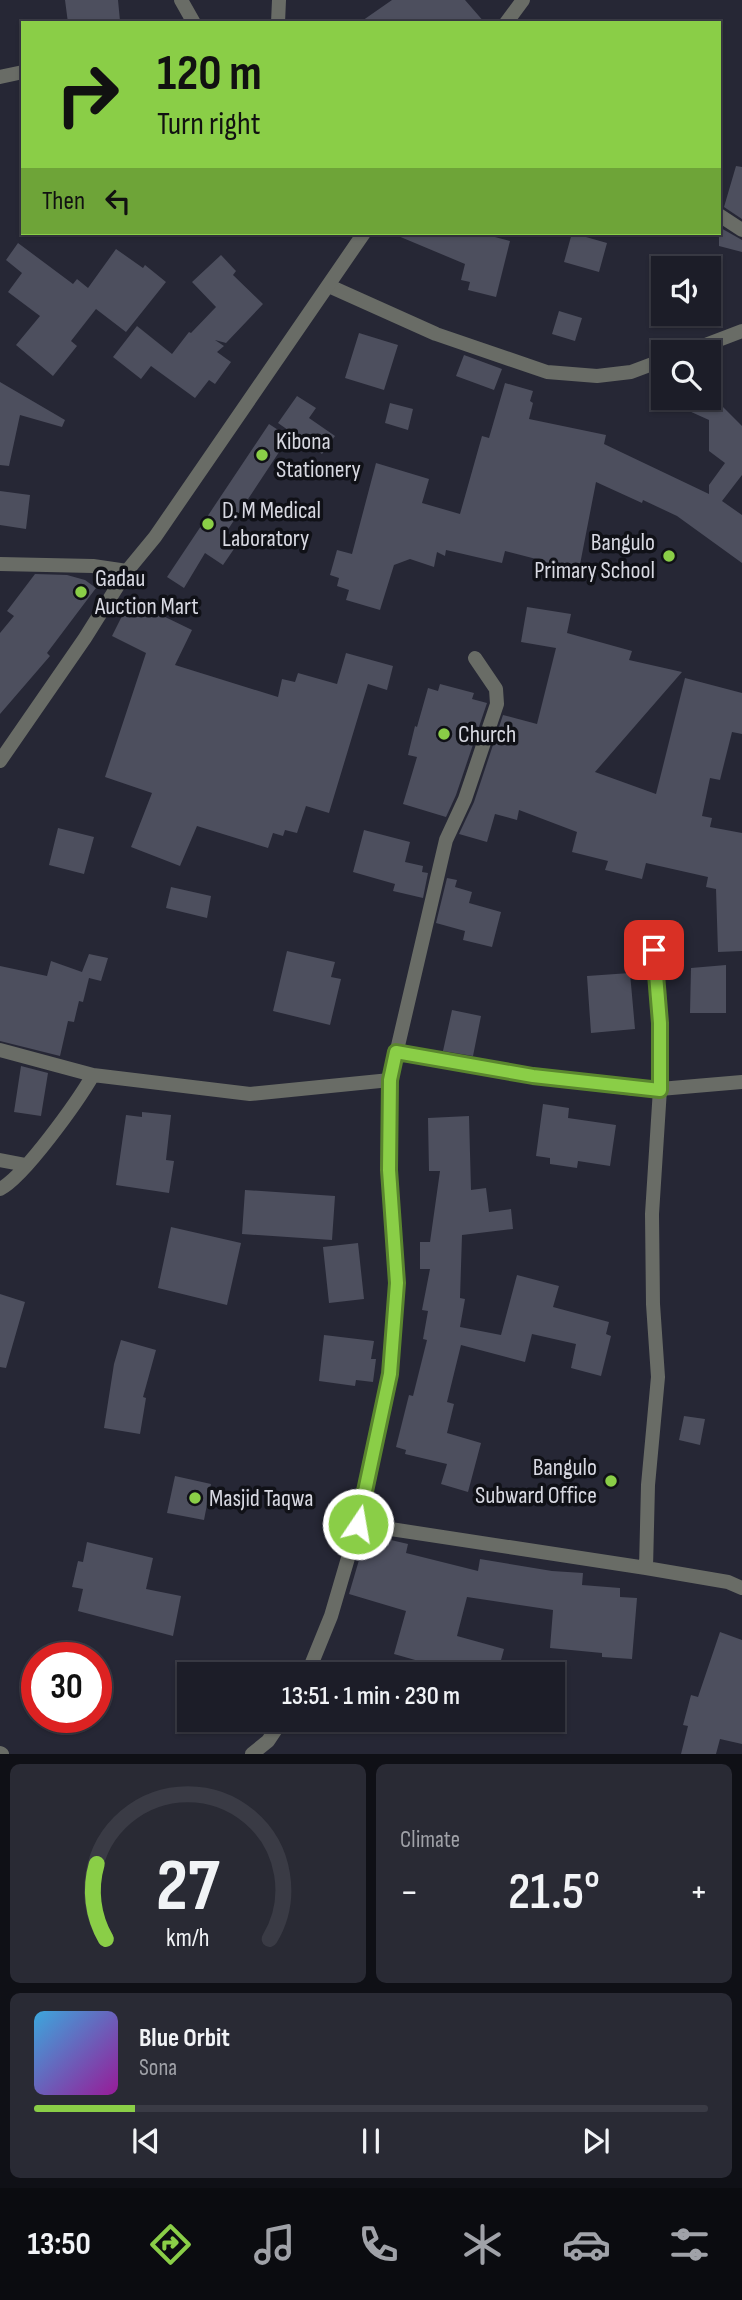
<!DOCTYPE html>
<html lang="en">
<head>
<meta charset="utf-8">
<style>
	:root { --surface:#1c1d28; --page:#292a34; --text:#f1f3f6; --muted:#a0a2a8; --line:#3a3b45; --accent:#8ace47 }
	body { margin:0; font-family:"Sofia Sans Condensed",sans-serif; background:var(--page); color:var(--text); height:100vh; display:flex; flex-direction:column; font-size:26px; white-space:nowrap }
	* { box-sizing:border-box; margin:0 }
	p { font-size:23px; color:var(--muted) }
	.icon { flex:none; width:38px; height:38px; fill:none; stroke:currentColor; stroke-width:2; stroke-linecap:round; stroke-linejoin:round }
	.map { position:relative; height:1754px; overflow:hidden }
	.details { display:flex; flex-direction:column; gap:10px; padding:10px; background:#0f1016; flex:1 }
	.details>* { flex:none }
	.top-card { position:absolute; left:21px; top:21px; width:700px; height:214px; border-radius:0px; box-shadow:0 2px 5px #0004,0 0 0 2px var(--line); background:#8ace47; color:#111; overflow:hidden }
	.fabs { position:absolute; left:651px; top:256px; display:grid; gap:14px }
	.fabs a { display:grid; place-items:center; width:70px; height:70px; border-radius:0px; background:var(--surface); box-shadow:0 2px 5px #0004,0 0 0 2px var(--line); font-size:35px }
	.speed { position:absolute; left:21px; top:1642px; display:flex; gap:14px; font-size:35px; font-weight:700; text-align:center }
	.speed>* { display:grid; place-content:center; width:91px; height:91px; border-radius:50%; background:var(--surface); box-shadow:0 2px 5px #0004,0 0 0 2px var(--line); line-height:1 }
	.speed .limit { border:10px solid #d22; background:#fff; color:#111 }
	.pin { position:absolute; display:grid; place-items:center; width:60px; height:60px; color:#fff; margin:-30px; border-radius:14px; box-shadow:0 4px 10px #0006 }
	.me { position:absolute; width:77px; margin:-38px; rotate:12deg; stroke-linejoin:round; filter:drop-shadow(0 0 5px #0008) }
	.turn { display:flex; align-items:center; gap:24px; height:147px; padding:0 21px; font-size:32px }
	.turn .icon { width:91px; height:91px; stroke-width:2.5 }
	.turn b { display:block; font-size:49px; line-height:60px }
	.then { display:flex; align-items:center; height:66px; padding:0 21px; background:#0003; gap:14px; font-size:26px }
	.big { font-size:52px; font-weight:600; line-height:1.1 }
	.details .card { flex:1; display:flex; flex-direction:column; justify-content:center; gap:10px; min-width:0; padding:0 24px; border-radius:10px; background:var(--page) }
	.details .dial { align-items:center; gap:0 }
	.dial svg { height:182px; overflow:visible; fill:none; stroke:var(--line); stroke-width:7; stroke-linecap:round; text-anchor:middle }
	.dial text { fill:var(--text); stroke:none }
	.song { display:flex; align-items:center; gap:21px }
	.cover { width:84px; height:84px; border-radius:10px; background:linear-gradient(135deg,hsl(200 70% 55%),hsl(300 70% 35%)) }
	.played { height:7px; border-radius:4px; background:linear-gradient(90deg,var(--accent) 15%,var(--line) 15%) }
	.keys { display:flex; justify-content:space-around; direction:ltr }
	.heat { display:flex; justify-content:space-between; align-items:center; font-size:38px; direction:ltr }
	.details .tiles { flex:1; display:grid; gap:10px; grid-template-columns:1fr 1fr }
	.card:last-child { grid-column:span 2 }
	.trip { position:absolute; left:177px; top:1662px; width:388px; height:70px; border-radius:0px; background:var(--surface); box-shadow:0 2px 5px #0004,0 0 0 2px var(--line); font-weight:600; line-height:70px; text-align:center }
	.tabs { display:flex; height:112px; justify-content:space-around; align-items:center; background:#0b0c10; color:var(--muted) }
	.tabs .icon { width:49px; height:49px }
	.tabs .current { color:var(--accent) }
	.tabs b { font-size:32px; color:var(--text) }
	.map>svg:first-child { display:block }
	.building { fill:#4d4f5e }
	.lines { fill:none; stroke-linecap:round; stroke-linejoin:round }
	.minor { stroke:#696c66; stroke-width:14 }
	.tertiary { stroke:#696c66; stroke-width:14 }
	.route-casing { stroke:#5a862e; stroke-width:18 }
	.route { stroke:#8ace47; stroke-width:12 }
	.poi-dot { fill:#8ace47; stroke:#101117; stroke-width:2.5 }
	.labels { text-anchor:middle; stroke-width:7; stroke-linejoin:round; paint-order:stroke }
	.poi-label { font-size:24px; fill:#d8d9e2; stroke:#101117; text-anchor:start }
</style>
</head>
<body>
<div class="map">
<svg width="742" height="1754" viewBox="0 0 742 1754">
	<rect width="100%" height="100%" fill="#262735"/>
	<path class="building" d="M65 0H118L120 21 68 23Z
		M392 0H465L485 23H359Z
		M736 166 742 167V219L724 207Z
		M719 227 742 240V252L719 246Z
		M391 233H480L510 241 496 297 468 290 470 282 461 280 465 264Z
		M572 233 607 243 599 272 564 262Z
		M18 243 73 284 77 279 88 288 116 249 143 268 145 265 166 282 126 332 96 309 71 341 77 346 53 376 16 345 40 316 8 292 22 273 6 260Z
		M221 255 236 271 233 275 263 304 226 343 215 340 224 346 217 352 231 362 215 384 209 380 195 398 151 366 141 379 113 357 137 326 172 354 189 332 191 333 216 307 192 282Z
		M559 311 582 318 575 341 552 334Z
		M359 333 398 345 384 390 345 378Z
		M464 355 502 369 494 390 456 376Z
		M0 382 65 420 62 427 20 415 9 466 0 465Z
		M505 383 533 391 530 401 533 403 529 419 606 435 604 444 709 494V485L725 463 709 451V420L658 397H709V393L742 426V475L722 501 742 515V563L677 516 643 500 642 503 596 482 577 580 542 572 544 561 505 551 502 563 446 550 445 556 437 552 434 567 410 559 394 565 380 610 346 600 349 590 337 586 339 578 330 575 337 550 352 554 376 463 429 479 422 503 460 514 482 436 489 438Z
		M297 396 316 408 309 418 335 436 322 454 278 423Z
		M390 403 413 409 408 430 385 423Z
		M269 424 289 437 223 537 236 546 223 565 205 553 184 588 167 577Z
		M0 491 30 495 26 529 0 525Z
		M35 574 67 575 85 580 96 588 47 653 50 656 0 714V633L14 616 7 611Z
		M130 600 192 630 175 665 278 697 282 679 295 682 298 673 337 684 346 653 393 666 387 690 368 684 329 813 306 806 297 833 285 830 283 836 273 833 268 848 197 826 180 866 131 847 152 793 105 777 146 653 112 636Z
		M527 607 571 614 567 633 632 651 629 660 682 672 595 772 656 794 685 678 742 693V734L732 732 720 780 710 778 702 816 712 818 710 827 742 833V951L718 952 716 889 706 887 708 877 646 863 642 879 605 870 608 861 572 852 577 832 519 810 517 820 495 814 487 842 459 834 474 802 503 715 537 724 556 648 521 642Z
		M440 684 474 693 472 699 487 703 456 795 446 817 403 804 417 757 408 755 415 726 417 727 428 688 438 691Z
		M58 828 94 837 84 874 49 865Z
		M364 830 410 842 405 862 423 866 422 872 428 873 423 898 393 891 395 884 353 872Z
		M447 878 457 880 455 887 472 892 469 903 501 912 492 947 463 940 465 931 436 923Z
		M171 887 211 896 207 918 166 908Z
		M287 951 335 962 331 977 341 979 330 1025 273 1011Z
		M89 954 108 958 101 981 89 978 83 1002 79 1001 74 1022 68 1021 60 1056 0 1041V966L47 976 51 961 82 972Z
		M726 965V1013H690L691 968Z
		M630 973 635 1029 591 1033 587 976Z
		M452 1010 481 1016 473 1056 443 1051Z
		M21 1066 48 1073 41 1116 14 1112Z
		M543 1104 569 1108 568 1118 616 1125 610 1166 578 1161 577 1168 550 1164V1158L536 1156Z
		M142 1112 171 1115 166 1160 174 1161 169 1193 116 1185 126 1115 142 1117Z
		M469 1116 471 1190 486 1188 489 1212 511 1209 513 1229 462 1235 460 1298 465 1299 460 1327 501 1335 517 1275 559 1286 553 1307 609 1322 606 1334 611 1336 601 1376 571 1368 576 1344 532 1334 525 1362 461 1345 447 1402 454 1404 447 1433 481 1443 468 1492 441 1484 447 1464 405 1454 406 1450 396 1447 409 1395 413 1396 427 1340 423 1339 428 1311 422 1310 430 1269H420V1242H430L440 1171H429L428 1118Z
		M245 1190 335 1196 332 1240 242 1234Z
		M171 1227 241 1243 227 1305 158 1288Z
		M358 1243 364 1299 329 1303 323 1247Z
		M0 1294 25 1302 6 1368 0 1367Z
		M324 1335 374 1341 371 1359H376L373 1382 356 1380 355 1386 319 1381Z
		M121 1340 156 1350 143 1397 146 1398 140 1434 104 1428 114 1364Z
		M684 1416 705 1419 700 1445 679 1440Z
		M175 1476 211 1484 204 1520 167 1513Z
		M378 1537 408 1544 406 1553 478 1571 480 1559 552 1571 583 1573 582 1585 620 1588V1597L637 1598 632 1659 602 1657V1653L550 1648 553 1610 467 1597 457 1636 504 1649 497 1675H468L394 1654 406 1611 349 1594 364 1543 375 1546Z
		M87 1542 153 1558 146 1589 181 1596 173 1636 78 1611 83 1589 72 1587 78 1561 83 1562Z
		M720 1632 742 1640V1744L720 1739 716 1754H681L688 1726 683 1725 691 1695 698 1697Z"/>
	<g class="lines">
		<path class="minor" d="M181 0 194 23
			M278 23 279 0
			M0 77 23 72
			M719 215 742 230
			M329 286 436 334 547 372 597 376 631 372 663 360
			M687 352 742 331
			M0 564 93 566 127 571
			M475 658 496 689 497 704 465 799 446 840 390 1080 389 1170 397 1283 390 1374 358 1524 646 1568 728 1582 742 1588
			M0 1050 93 1075 250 1094 390 1080
			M396 1052 533 1076 636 1089H660L742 1082
			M0 1160 26 1165
			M0 1189C24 1177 78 1101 93 1075
			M646 1568 648 1485 658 1377 653 1304 652 1214 660 1089V1023L653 931
			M307 1675 331 1616 358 1524
			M0 1753 2 1754
			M252 1754 268 1741 282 1720"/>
		<path class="tertiary" d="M506 23 523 0
			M0 761 85 638 127 571 155 537 364 233"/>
	</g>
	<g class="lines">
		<defs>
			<path id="route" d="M358 1524 390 1374 397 1283 389 1170 390 1080 396 1052 533 1076 660 1090V1023L654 950"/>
		</defs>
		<use href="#route" class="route-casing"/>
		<use href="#route" class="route"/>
	</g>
	<g class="poi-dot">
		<circle cx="262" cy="455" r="7"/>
		<circle cx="208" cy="524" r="7"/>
		<circle cx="669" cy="556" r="7"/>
		<circle cx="81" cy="592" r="7"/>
		<circle cx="444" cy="734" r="7"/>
		<circle cx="611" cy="1481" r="7"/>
		<circle cx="195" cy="1498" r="7"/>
	</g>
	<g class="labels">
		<g class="poi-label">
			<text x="276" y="449">Kibona<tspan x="276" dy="28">Stationery</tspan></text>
			<text x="222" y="518">D. M Medical<tspan x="222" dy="28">Laboratory</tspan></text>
			<text x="655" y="550" text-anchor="end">Bangulo<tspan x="655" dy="28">Primary School</tspan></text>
			<text x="95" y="586">Gadau<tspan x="95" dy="28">Auction Mart</tspan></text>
			<text x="458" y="742">Church</text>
			<text x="597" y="1475" text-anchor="end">Bangulo<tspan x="597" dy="28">Subward Office</tspan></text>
			<text x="209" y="1506">Masjid Taqwa</text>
		</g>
	</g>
</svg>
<div class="fabs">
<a><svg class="icon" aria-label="sound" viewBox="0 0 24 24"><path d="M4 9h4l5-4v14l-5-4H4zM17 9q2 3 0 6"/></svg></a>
<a><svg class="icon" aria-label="search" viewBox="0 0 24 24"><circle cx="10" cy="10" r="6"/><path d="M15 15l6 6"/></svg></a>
</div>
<div class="speed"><div class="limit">30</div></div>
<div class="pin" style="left:654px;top:950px;background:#d93025"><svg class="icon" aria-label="arrive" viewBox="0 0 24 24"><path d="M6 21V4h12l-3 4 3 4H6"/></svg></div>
<svg class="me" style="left:358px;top:1524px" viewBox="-20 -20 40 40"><circle r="17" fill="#8ace47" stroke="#fff" stroke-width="3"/><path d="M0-11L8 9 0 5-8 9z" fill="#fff"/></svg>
<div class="trip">13:51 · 1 min · 230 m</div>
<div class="top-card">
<div class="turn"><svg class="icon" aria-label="right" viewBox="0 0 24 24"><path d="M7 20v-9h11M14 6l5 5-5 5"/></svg><div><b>120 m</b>Turn right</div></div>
<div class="then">Then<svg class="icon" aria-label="left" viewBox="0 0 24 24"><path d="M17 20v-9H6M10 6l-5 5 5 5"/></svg></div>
</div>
</div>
<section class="details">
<div class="tiles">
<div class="card dial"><svg viewBox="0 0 100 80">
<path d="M14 69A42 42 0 1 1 86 69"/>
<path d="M14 69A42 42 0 0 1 10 36" stroke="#8ace47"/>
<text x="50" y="56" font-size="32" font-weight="700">27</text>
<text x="50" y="72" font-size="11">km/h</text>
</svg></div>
<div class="card"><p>Climate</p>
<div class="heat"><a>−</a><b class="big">21.5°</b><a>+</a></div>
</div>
<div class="card">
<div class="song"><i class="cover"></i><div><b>Blue Orbit</b><p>Sona</p></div></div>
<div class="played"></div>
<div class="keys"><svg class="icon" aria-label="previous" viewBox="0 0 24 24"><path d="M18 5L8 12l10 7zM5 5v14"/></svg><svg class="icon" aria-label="pause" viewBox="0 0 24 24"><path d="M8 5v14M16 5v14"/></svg><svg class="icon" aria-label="next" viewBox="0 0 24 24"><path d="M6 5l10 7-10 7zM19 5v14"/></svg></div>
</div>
</div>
</section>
<nav class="tabs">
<b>13:50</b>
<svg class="icon current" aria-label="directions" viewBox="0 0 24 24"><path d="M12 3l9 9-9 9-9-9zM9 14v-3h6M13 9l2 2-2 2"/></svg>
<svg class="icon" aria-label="music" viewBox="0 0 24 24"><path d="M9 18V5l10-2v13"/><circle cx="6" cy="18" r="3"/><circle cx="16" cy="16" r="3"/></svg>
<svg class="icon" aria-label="phone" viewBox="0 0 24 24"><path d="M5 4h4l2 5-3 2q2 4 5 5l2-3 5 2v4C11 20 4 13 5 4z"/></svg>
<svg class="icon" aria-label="climate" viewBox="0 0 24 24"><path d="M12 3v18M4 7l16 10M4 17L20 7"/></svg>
<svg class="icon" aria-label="car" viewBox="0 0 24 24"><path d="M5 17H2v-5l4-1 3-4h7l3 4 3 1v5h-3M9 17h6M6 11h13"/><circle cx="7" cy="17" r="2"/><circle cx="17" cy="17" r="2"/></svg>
<svg class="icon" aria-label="filters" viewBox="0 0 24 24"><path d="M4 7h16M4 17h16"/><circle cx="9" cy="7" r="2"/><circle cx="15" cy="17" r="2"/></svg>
</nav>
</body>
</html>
